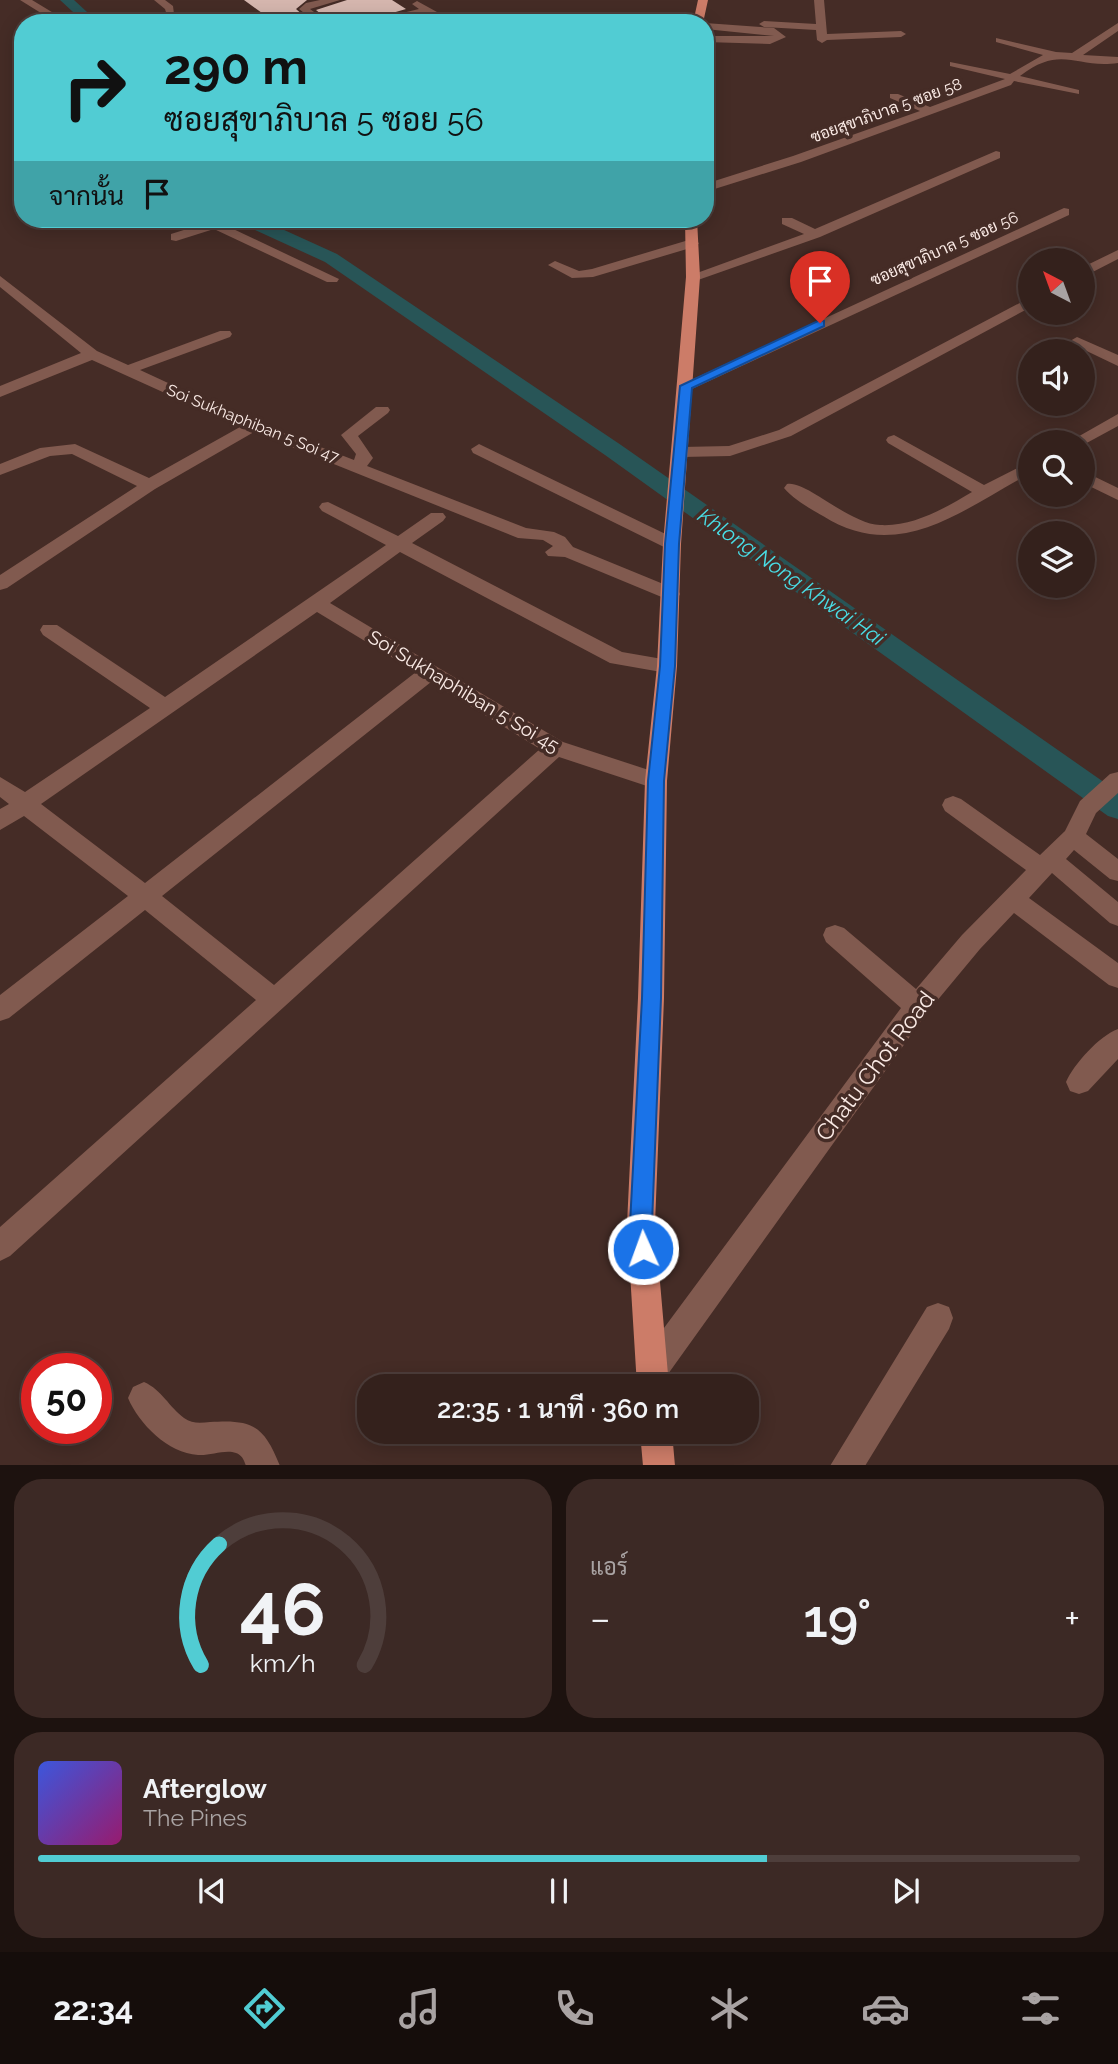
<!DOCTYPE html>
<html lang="th">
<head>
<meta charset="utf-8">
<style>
	:root { --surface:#34211c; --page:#3c2925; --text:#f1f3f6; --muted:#a9a3a3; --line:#4e3e3b; --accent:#51ccd3 }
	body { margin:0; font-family:Raleway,Sarabun,sans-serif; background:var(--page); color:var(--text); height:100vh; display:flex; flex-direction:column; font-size:26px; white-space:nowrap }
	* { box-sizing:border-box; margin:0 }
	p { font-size:23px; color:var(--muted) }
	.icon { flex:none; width:38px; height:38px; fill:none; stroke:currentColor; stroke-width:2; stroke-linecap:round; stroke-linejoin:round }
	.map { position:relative; height:1465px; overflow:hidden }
	.drawer { display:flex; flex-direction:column; gap:14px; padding:14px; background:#1d120f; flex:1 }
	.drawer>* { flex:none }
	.banner { position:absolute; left:14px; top:14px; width:700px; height:214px; border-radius:28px; box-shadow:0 4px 18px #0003,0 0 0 2px var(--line); background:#51ccd3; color:#111; overflow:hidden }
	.needle { width:46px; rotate:319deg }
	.controls { position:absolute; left:1018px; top:248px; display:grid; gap:14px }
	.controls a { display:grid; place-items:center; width:77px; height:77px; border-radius:50%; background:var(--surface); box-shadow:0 4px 18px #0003,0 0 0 2px var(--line); font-size:35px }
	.speed { position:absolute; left:21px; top:1353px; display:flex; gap:14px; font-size:35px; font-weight:700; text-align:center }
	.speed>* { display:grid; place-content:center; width:91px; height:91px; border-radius:50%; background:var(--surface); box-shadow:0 4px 18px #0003,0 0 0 2px var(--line); line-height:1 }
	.speed .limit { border:10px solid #d22; background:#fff; color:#111 }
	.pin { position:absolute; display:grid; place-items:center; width:60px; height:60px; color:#fff; margin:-72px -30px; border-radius:50% 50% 50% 0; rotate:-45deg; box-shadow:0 0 7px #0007 }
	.pin .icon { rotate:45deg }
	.me { position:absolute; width:77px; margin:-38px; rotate:358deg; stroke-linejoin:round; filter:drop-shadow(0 0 5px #0008) }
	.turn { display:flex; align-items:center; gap:24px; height:147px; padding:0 35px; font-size:32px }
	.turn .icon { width:91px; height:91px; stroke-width:2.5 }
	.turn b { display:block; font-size:49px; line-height:60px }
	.then { display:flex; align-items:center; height:66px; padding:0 35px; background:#0003; gap:14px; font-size:26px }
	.big { font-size:52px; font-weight:600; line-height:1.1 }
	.drawer .tile { flex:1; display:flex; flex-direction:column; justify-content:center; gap:10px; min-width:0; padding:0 24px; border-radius:28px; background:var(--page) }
	.drawer .dial { align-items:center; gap:0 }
	.dial svg { height:182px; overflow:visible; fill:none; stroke:var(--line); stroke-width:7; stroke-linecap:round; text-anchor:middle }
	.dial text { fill:var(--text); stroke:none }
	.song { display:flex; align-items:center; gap:21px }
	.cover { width:84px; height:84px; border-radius:10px; background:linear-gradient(135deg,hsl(230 70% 55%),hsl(320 70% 35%)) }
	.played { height:7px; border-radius:4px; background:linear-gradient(90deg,var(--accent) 70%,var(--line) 70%) }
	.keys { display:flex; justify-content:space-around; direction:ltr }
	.heat { display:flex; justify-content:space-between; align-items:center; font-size:38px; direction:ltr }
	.drawer .tiles { flex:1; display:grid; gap:14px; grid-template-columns:1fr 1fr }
	.tile:last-child { grid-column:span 2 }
	.trip { position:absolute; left:357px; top:1374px; width:402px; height:70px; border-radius:28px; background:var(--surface); box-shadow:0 4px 18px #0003,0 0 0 2px var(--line); font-weight:600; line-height:70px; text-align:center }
	.menu { display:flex; height:112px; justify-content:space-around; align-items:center; background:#150d0b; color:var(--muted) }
	.menu .icon { width:49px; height:49px }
	.menu .on { color:var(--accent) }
	.menu b { font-size:32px; color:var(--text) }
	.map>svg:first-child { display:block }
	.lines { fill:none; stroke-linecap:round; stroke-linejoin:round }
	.canal { fill:#285557; fill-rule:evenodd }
	.building { fill:#d5b6ae }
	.minor { fill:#815a4f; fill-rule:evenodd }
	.major { fill:#cc7c68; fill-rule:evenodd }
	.route { fill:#1a73e8; stroke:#114b97; stroke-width:2 }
	.labels { text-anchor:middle; stroke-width:7; stroke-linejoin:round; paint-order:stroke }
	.far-street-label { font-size:16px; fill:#faeae5; stroke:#452c26 }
	.street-label { font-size:19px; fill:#faeae5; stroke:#452c26 }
	.water-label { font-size:21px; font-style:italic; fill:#49dde5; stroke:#452c26 }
	.near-street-label { font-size:23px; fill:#faeae5; stroke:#452c26 }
</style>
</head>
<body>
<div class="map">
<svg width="1118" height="1466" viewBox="0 0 1118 1466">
	<rect width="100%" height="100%" fill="#452c26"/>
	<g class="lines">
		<path class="canal" d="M60 0H74L99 23H85Z
			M237 219H260L337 254 621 445 1118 792V819L1108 816 605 455 325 262 240 223Z"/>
	</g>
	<path class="building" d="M244 0H307L296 9 312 23H276Z
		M347 0H392L406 9 358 23H332L316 10Z"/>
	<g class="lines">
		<path class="minor" d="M20 0H32L70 23H57Z
			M154 0H165L173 6 175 22H169L165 9Z
			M320 0H340L310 9 329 23H317L299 9 306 3Z
			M814 0H824L827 34 901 31 906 34 901 37 827 40 822 43 817 40 816 30 764 27 759 24 764 21 816 24Z
			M417 1 457 23H444L427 13 381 23H360L419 9 412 4Z
			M705 23 774 28 786 37 770 44 705 42V36H774L705 29Z
			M1118 23V31L1083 55 1118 57V63C1075 69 1062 44 1020 76L1079 90V94L1014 81 1011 85 801 162 705 192V184L793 156 920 111 890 98V94H898L930 107 1005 79 950 66V62L1010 74 1043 55 996 42V38L1056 52 1072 53Z
			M996 151 1000 152V158L820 237 698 280H688L686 277 804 234 782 224V218H792L815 229Z
			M1064 208 1069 209V215L692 389 686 391 678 386Z
			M196 219H212L339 279 337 282H327L214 229 176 241 171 240V234L203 224Z
			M692 239 699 243 697 246 593 277 572 278 548 265 555 261 579 271 592 269Z
			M1118 250V259L1083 277V267Z
			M0 276 97 351 128 365 220 331H230L232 334 230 337 140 370 233 413 354 460 356 454 341 435 376 407H388L390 410 388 413 358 436 373 458 367 466 526 528 554 532 565 537 573 547 678 590 680 594 678 598H664L565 557 548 556 545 552 553 546 543 540 518 538 254 432 155 489 7 588 0 590V575L137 486 72 454 50 456 0 475V464L40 448 75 444 149 478 240 427 92 360 0 397V386L81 353 0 287Z
			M1031 297V307L791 436 730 456 682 457 674 452 682 447 729 446 779 430Z
			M1077 337 1118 355V366L1072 344 1070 341Z
			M1118 414V426L1083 445V443H1067Z
			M894 435 984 485 1031 461V473C964 508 900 565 823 516 811 509 794 500 784 488L787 484C806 480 849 524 880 525 913 527 945 508 972 492L888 443 886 440 888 437Z
			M479 444 678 540 681 544 672 550 666 548 473 453 471 449Z
			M1083 471 1118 488V500L1083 483Z
			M328 502 398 536 431 513H443L446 517 443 521 412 543 622 652 674 661 677 666 674 671 667 673 610 663 400 552 330 603 563 742 664 775 667 781 664 787 656 789 559 757 10 1256 0 1261V1227L256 1000 145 910 9 1018 0 1021V995L128 896 24 816 0 830V809L9 804 0 797V777L25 792 150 708 43 635 40 630 43 625H57L165 697 386 545 322 511 319 507 322 503ZM317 612 416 672 145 883 41 804ZM431 682 540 749 274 985 162 896Z
			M1118 772V793L1096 813 1086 834 1118 859V881L1110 879 1074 850 1066 859 1118 902V926L1110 923 1052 873 1029 898 1118 963V988L1109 985 1014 913 980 949 926 1014 663 1381 652 1385 641 1381 637 1370 641 1359 901 1008 826 942 823 935 826 928 835 925 844 928 916 989 962 935 1026 870 945 811 942 805 945 799 953 796 961 799 1040 855 1065 831 1080 801 1110 774Z
			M1118 1029V1059L1088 1091 1079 1094 1070 1091 1066 1082C1074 1064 1099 1036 1118 1029Z
			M938 1303 949 1307 953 1318 949 1329 865 1466H830L927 1307Z
			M144 1382C162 1390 169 1407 184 1418 192 1424 201 1423 210 1422 253 1419 264 1426 280 1466H246C244 1460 242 1455 236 1453 225 1449 210 1456 198 1455 168 1453 139 1424 128 1398L133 1387Z"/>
		<path class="major" d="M698 0H708L703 23H693Z
			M685 219H697L700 277 681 544 677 666 667 781 664 998 655 1224 669 1386H637L627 1224 638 998 645 781 657 666 663 544 686 277Z
			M640 1432H672L675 1466H643Z"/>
	</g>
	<path class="route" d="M820 320 824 321V326L692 388 679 544 675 666 664 781 661 998 652 1224 654 1249 650 1256 643 1260 635 1256 630 1224 642 998 648 781 660 666 665 544 680 386Z"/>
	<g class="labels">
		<g class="far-street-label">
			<text transform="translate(886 110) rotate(-20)" y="6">ซอยสุขาภิบาล 5 ซอย 58</text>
			<text transform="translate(944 248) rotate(-24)" y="6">ซอยสุขาภิบาล 5 ซอย 56</text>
			<text transform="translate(253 423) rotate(22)" y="6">Soi Sukhaphiban 5 Soi 47</text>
		</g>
		<g class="street-label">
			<text transform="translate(464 691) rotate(31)" y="7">Soi Sukhaphiban 5 Soi 45</text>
		</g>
		<g class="water-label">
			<text transform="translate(791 577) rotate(35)" y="7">Khlong Nong Khwai Hai</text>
		</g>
		<g class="near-street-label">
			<text transform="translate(875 1066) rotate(-53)" y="8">Chatu Chot Road</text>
		</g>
	</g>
</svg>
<div class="controls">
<a><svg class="needle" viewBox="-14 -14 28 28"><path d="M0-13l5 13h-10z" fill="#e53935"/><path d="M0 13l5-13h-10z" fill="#a9a3a3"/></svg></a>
<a><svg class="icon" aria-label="sound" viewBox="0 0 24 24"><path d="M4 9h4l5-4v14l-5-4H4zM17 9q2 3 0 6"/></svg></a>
<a><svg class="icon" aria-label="search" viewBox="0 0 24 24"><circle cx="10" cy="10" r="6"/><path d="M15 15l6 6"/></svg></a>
<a><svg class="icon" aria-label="layers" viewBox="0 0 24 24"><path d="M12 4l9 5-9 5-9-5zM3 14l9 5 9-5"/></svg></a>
</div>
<div class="speed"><div class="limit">50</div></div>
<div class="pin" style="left:820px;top:323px;background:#d93025"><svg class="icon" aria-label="arrive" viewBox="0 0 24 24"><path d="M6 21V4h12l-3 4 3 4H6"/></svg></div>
<svg class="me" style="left:643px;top:1249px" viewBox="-20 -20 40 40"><circle r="17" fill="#1a73e8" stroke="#fff" stroke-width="3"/><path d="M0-11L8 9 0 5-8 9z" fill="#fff"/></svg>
<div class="trip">22:35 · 1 นาที · 360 m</div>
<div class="banner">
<div class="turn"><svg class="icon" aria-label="right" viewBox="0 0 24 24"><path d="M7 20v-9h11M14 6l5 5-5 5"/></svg><div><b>290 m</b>ซอยสุขาภิบาล 5 ซอย 56</div></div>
<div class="then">จากนั้น<svg class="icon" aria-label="arrive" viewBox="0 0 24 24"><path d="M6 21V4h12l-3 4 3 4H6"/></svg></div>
</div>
</div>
<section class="drawer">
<div class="tiles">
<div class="tile dial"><svg viewBox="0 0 100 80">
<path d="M14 69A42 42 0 1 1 86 69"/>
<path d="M14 69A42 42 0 0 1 22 16" stroke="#51ccd3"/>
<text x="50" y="56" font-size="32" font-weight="700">46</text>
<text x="50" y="72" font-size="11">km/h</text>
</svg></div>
<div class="tile"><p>แอร์</p>
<div class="heat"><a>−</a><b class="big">19°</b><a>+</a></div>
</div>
<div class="tile">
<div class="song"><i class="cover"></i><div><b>Afterglow</b><p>The Pines</p></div></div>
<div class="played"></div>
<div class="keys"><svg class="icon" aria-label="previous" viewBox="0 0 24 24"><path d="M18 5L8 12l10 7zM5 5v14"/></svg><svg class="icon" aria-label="pause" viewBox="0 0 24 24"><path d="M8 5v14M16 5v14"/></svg><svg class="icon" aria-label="next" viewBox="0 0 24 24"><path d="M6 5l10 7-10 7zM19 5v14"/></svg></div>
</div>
</div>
</section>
<nav class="menu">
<b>22:34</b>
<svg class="icon on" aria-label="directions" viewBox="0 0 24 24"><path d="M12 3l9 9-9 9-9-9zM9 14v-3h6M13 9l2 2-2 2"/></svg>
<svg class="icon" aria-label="music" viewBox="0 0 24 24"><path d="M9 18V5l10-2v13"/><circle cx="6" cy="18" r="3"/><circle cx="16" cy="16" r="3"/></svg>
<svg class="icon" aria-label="phone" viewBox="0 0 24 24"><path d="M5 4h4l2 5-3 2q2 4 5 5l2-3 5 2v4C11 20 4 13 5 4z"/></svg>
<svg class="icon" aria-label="climate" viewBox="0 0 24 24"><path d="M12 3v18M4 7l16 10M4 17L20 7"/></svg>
<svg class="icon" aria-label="car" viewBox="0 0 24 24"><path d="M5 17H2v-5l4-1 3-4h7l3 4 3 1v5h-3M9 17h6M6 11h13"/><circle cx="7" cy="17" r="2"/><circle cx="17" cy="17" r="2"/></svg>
<svg class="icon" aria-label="filters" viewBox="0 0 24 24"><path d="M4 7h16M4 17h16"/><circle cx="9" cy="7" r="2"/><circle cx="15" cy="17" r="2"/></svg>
</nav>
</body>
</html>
